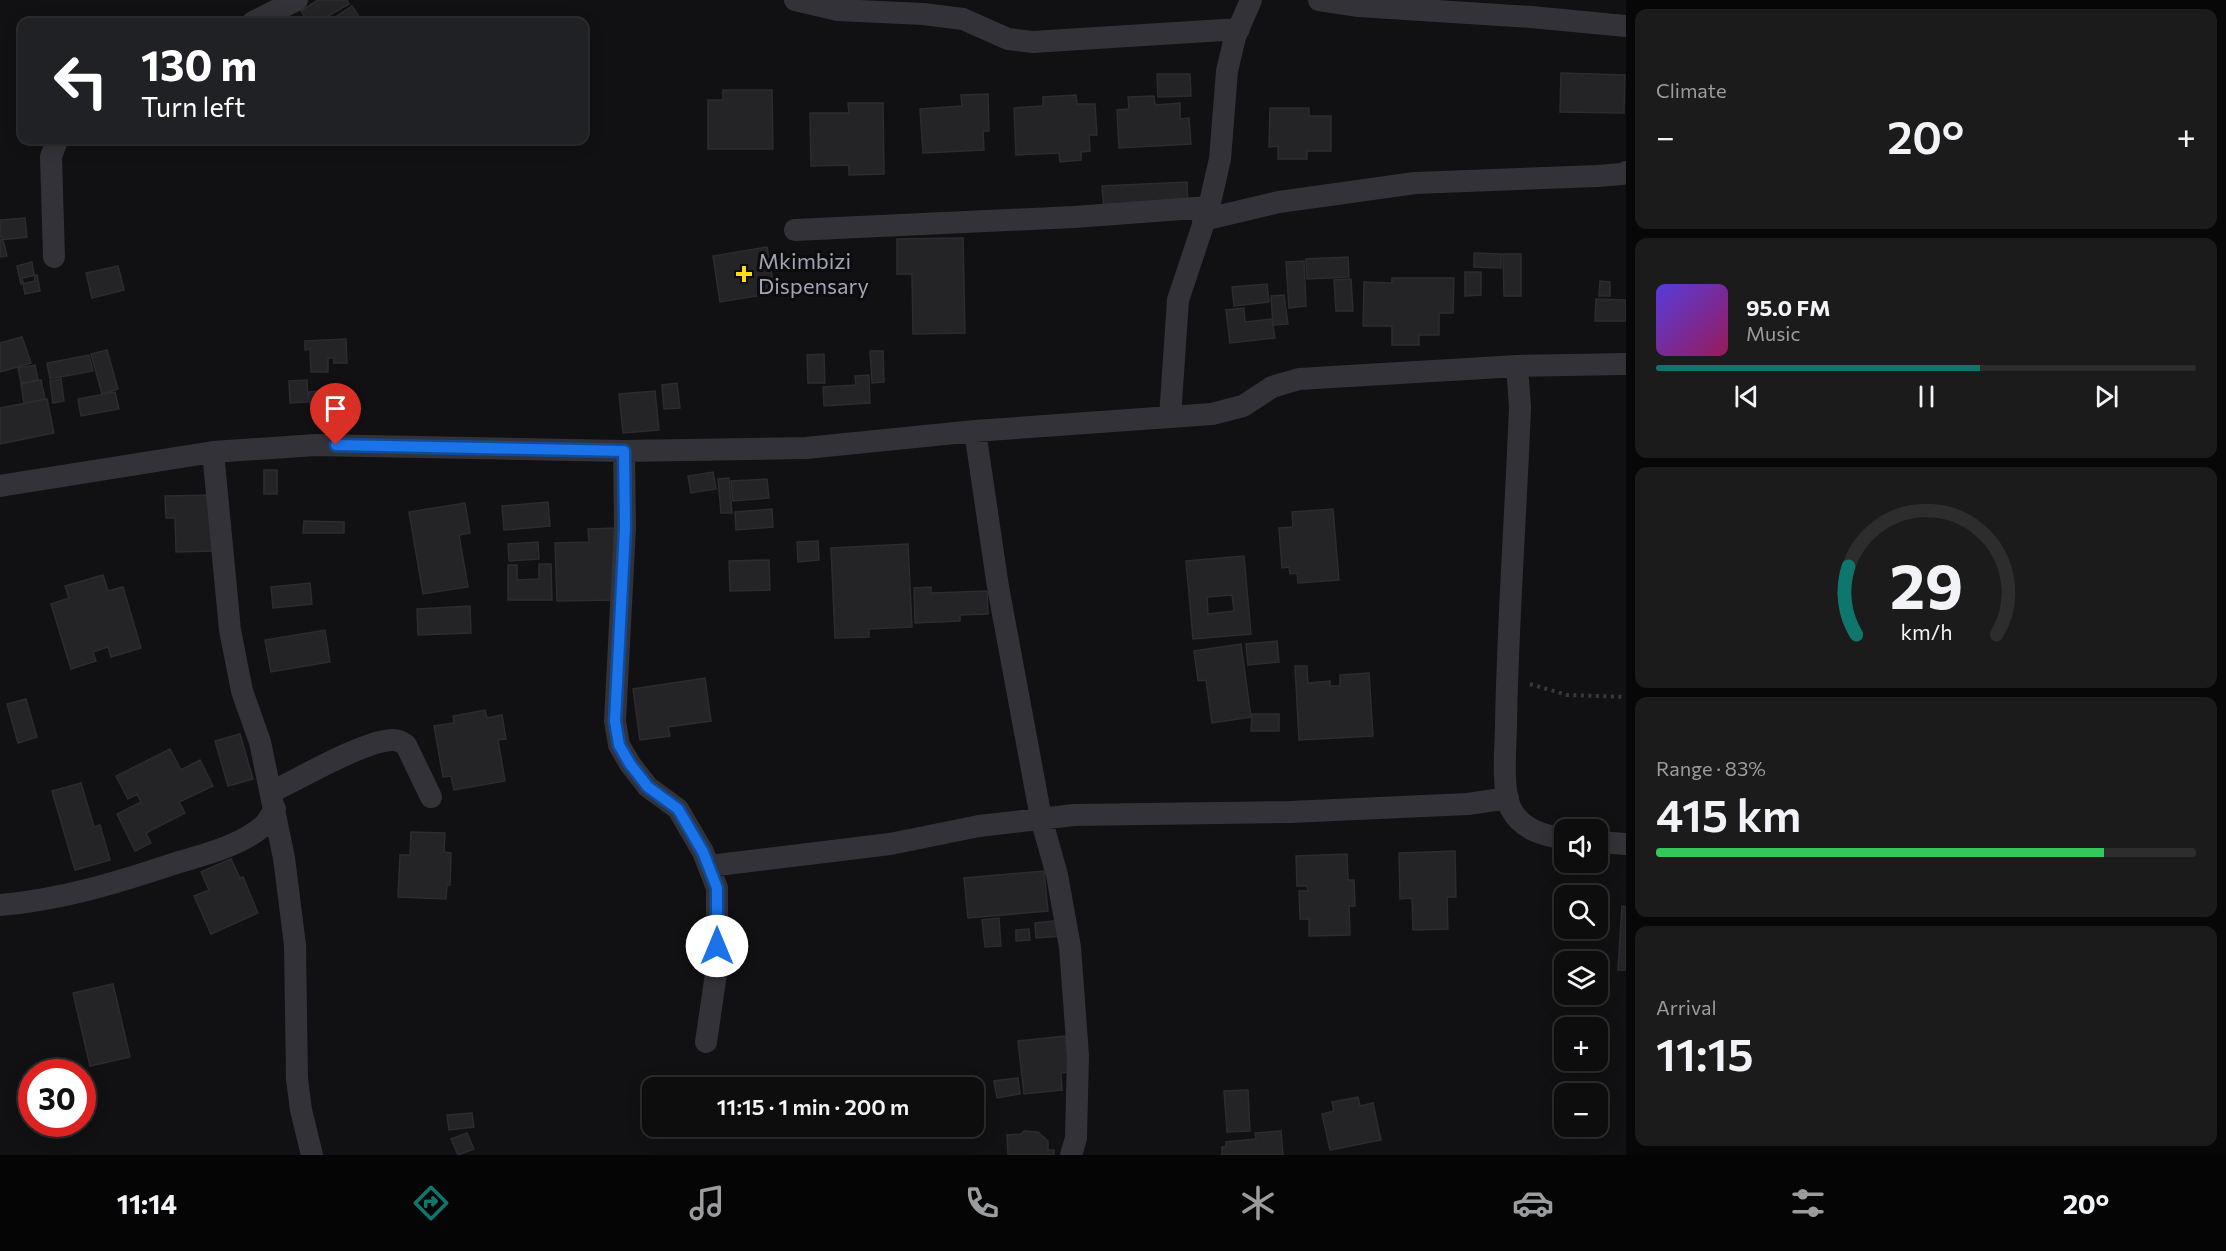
<!DOCTYPE html>
<html lang="en">
<head>
<meta charset="utf-8">
<style>
	:root { --surface:#0d0d0e; --page:#1b1b1c; --text:#f1f3f6; --muted:#9a9c9e; --line:#2d2d2e; --accent:#0f766e }
	body { margin:0; font-family:Commissioner,sans-serif; background:var(--page); color:var(--text); height:100vh; display:flex; flex-direction:column; font-size:22px; white-space:nowrap }
	* { box-sizing:border-box; margin:0 }
	p { font-size:20px; color:var(--muted) }
	.icon { flex:none; width:33px; height:33px; fill:none; stroke:currentColor; stroke-width:2; stroke-linecap:round; stroke-linejoin:round }
	.map { position:relative; flex:1; overflow:hidden }
	.details { display:flex; flex-direction:column; gap:9px; padding:9px; background:#070708; width:600px }
	.details>* { flex:none }
	.top-card { position:absolute; left:18px; top:18px; width:570px; height:126px; border-radius:12px; box-shadow:0 3px 15px #0003,0 0 0 2px var(--line); background:#202124; color:#fff; overflow:hidden }
	.buttons { position:absolute; left:1554px; top:819px; display:grid; gap:12px }
	.buttons a { display:grid; place-items:center; width:54px; height:54px; border-radius:12px; background:var(--surface); box-shadow:0 3px 15px #0003,0 0 0 2px var(--line); font-size:30px }
	.speed { position:absolute; left:18px; top:1059px; display:flex; gap:12px; font-size:30px; font-weight:700; text-align:center }
	.speed>* { display:grid; place-content:center; width:78px; height:78px; border-radius:50%; background:var(--surface); box-shadow:0 3px 15px #0003,0 0 0 2px var(--line); line-height:1 }
	.speed .limit { border:9px solid #d22; background:#fff; color:#111 }
	.pin { position:absolute; display:grid; place-items:center; width:51px; height:51px; color:#fff; margin:-62px -26px; border-radius:50% 50% 50% 0; rotate:-45deg; box-shadow:0 0 6px #0007 }
	.pin .icon { rotate:45deg }
	.me { position:absolute; width:66px; margin:-33px; rotate:0deg; stroke-linejoin:round; filter:drop-shadow(0 0 4px #0008) }
	.turn { display:flex; align-items:center; gap:21px; height:126px; padding:0 24px; font-size:27px }
	.turn .icon { width:78px; height:78px; stroke-width:2.5 }
	.turn b { display:block; font-size:42px; line-height:51px }
	.big { font-size:45px; font-weight:600; line-height:1.1 }
	.details .tile { flex:1; display:flex; flex-direction:column; justify-content:center; gap:9px; min-width:0; padding:0 21px; border-radius:12px; background:var(--page) }
	.details .dial { align-items:center; gap:0 }
	.dial svg { height:156px; overflow:visible; fill:none; stroke:var(--line); stroke-width:7; stroke-linecap:round; text-anchor:middle }
	.dial text { fill:var(--text); stroke:none }
	.song { display:flex; align-items:center; gap:18px }
	.cover { width:72px; height:72px; border-radius:9px; background:linear-gradient(135deg,hsl(250 70% 55%),hsl(330 70% 35%)) }
	.played { height:6px; border-radius:3px; background:linear-gradient(90deg,var(--accent) 60%,var(--line) 60%) }
	.keys { display:flex; justify-content:space-around; direction:ltr }
	.heat { display:flex; justify-content:space-between; align-items:center; font-size:33px; direction:ltr }
	.charge { height:9px; border-radius:4px; background:linear-gradient(90deg,#34c759 83%,var(--line) 0) }
	.trip { position:absolute; left:642px; top:1077px; width:342px; height:60px; border-radius:12px; background:var(--surface); box-shadow:0 3px 15px #0003,0 0 0 2px var(--line); font-weight:600; line-height:60px; text-align:center }
	.dock { display:flex; height:96px; justify-content:space-around; align-items:center; background:#050506; color:var(--muted) }
	.dock .icon { width:42px; height:42px }
	.dock .selected { color:var(--accent) }
	.dock b { font-size:27px; color:var(--text) }
	main { display:flex; flex:1; min-height:0 }
	.map>svg:first-child { display:block }
	.building { fill:#242427; stroke:#2c2b2f; stroke-width:1.5; fill-rule:evenodd }
	.lines { fill:none; stroke-linecap:round; stroke-linejoin:round }
	.path { stroke:#38383f; stroke-width:4; stroke-dasharray:3 4.5; stroke-linecap:butt }
	.street { stroke:#323238; stroke-width:22 }
	.route-casing { stroke:#114b97; stroke-width:15 }
	.route { stroke:#1a73e8; stroke-width:10 }
	.poi-dot { fill:#ffdb1d; stroke:#0c0c0e; stroke-width:2 }
	.labels { text-anchor:middle; stroke-width:6; stroke-linejoin:round; paint-order:stroke }
	.poi-label { font-size:22px; fill:#a1a4b5; stroke:#0c0c0e; text-anchor:start }
</style>
</head>
<body>
<main>
<div class="map">
<svg width="1626" height="1155" viewBox="0 0 1626 1155">
	<rect width="100%" height="100%" fill="#111113"/>
	<path class="building" d="M318 0H347L349 4 318 22H308L301 11Z
		M352 6 362 21 341 22 337 16Z
		M1561 73 1625 75 1624 113 1560 112Z
		M1157 74H1190L1191 96 1158 97Z
		M723 90H772L773 149H708V100H723Z
		M988 94 989 131H983L984 150 923 153 920 109 962 106 961 95Z
		M1076 95 1077 104H1095L1097 135H1089L1090 151 1081 152V160L1060 162 1059 153 1016 155 1014 108 1043 106V97Z
		M1154 96 1155 105 1180 103V119L1189 118 1191 144 1119 148 1117 110 1129 109 1128 97Z
		M848 103H883L884 174 849 175V165L811 166 810 113H849Z
		M1270 108H1309V116H1331V151H1307V159H1278V146L1269 147Z
		M1187 182 1188 207 1104 211 1102 186Z
		M25 218 27 237 0 240V220Z
		M2 236 7 256 0 257V237Z
		M963 238 965 333 913 334 912 274H897V239Z
		M767 247 775 293 720 302 713 256Z
		M1474 253 1501 254V268L1474 267Z
		M1503 254H1521V296H1504Z
		M1348 257 1349 277 1307 279 1306 259Z
		M1304 261 1306 306 1289 308 1286 262Z
		M32 262 35 281 21 284 17 266Z
		M118 266 124 290 92 298 86 273Z
		M1465 272H1481V295L1465 296Z
		M37 275 40 291 25 294 22 278Z
		M1392 278H1454L1453 313H1439V335H1419V345H1392V326H1363L1364 282 1392 283Z
		M1351 279 1353 311H1336L1334 280Z
		M1600 281 1610 282V296H1599Z
		M1267 284 1269 302 1234 306 1232 287Z
		M1284 295 1288 324 1273 325 1271 296Z
		M1596 299 1626 300V321H1595Z
		M1244 308 1245 322 1272 319 1275 338 1230 343 1226 310Z
		M22 337 31 363 0 372V343Z
		M346 339 347 363H334V358H328V372H311L310 349 305 350V341Z
		M107 350 118 389 102 394 91 354Z
		M870 351H883L884 382 872 383Z
		M824 354 825 383H808L807 355Z
		M89 355 93 371 50 379 47 363Z
		M35 365 38 380 21 383 18 368Z
		M869 375 870 403 824 406 823 387 856 385 855 376Z
		M61 379 64 401 53 403 50 381Z
		M41 380 45 399 24 403 21 384Z
		M307 380 308 402 290 403 289 381Z
		M677 383 680 408 664 409 662 385Z
		M334 390 335 402 310 404 309 392Z
		M655 391 659 430 623 433 619 394Z
		M115 392 119 409 81 416 78 399Z
		M47 399 54 433 0 444V408Z
		M264 470H277V494H264Z
		M713 472 716 489 691 493 688 476Z
		M729 478 732 513H721L718 479Z
		M767 479 769 498 733 501 731 481Z
		M213 495 214 551 176 552 175 518H166L165 496Z
		M548 502 550 526 504 530 502 506Z
		M465 503 470 533 459 535 468 587 423 594 409 512Z
		M772 509 773 527 736 530 735 512Z
		M1333 509 1339 580 1298 583 1297 573 1290 574 1289 567 1282 568 1279 528 1293 527 1292 512Z
		M304 521 344 522V533H303Z
		M618 528 620 600 557 601 555 543 589 542 588 529Z
		M818 541 819 560 798 562 797 542Z
		M538 542 539 559 509 561 508 544Z
		M908 544 912 627 869 629V637L835 638 831 548Z
		M1244 556 1251 634 1193 639 1186 561ZM1232 595 1234 611 1208 614 1207 597Z
		M769 560 770 590 730 591 729 561Z
		M539 564H551L552 600H508V565H517V580L539 579Z
		M103 575 108 591 123 587 141 648 111 657 108 647 93 652 96 661 71 669 51 604 69 598 65 586Z
		M310 583 312 604 273 608 271 587Z
		M931 587V593L987 591 988 614 960 615V621L915 623 914 588Z
		M470 606 471 633 418 635 417 609Z
		M325 630 330 662 271 672 265 640Z
		M1277 641 1279 662 1248 665 1246 644Z
		M1241 644 1251 717 1212 723 1206 680 1198 681 1194 651Z
		M1295 666H1307L1308 683 1330 681V686H1340V675L1369 673 1373 736 1299 740Z
		M705 678 711 721 668 727 670 736 640 740 633 689Z
		M26 699 37 737 18 743 7 704Z
		M485 710 487 718 502 715 506 739 498 740 505 781 454 790 451 776 443 777 434 726 454 723 453 716Z
		M1252 714H1279V731H1251Z
		M240 734 253 779 228 786 215 741Z
		M170 749 181 770 200 760 213 786 179 802 185 813 146 833 151 843 135 851 117 814 141 802 137 794 128 799 116 776Z
		M81 783 94 827 100 825 110 860 75 870 52 791Z
		M411 832 445 833 444 852 451 853 450 885H447L446 899 398 897 400 855H410Z
		M1455 851 1456 897H1447L1448 929 1413 930 1412 898 1400 899 1399 853Z
		M1347 854 1348 880H1354L1355 906H1349L1350 935 1309 936V919H1300L1299 891H1308L1307 886H1297L1296 856Z
		M231 859 240 878 243 877 258 913 211 934 194 896 209 890 201 872Z
		M1044 871 1048 911 968 918 964 878Z
		M1622 906 1626 907V970H1618Z
		M999 918 1001 946 985 947 982 920Z
		M1063 920 1064 936 1036 938 1035 923Z
		M1029 929 1030 940 1016 941V930Z
		M113 984 130 1057 90 1066 73 993Z
		M1065 1036 1069 1072 1061 1073 1062 1090 1024 1094 1018 1041Z
		M1018 1078 1020 1094 997 1098 994 1081Z
		M1248 1090 1250 1131 1227 1132 1224 1091Z
		M1358 1097 1360 1106 1373 1103 1381 1140 1330 1150 1322 1114 1334 1111 1332 1102Z
		M472 1113 474 1127 449 1130 447 1115Z
		M1024 1131 1038 1132 1048 1141V1150H1054V1155H1008L1007 1135 1021 1134Z
		M1281 1131 1283 1155H1222V1147H1226V1142L1256 1139 1255 1133Z
		M467 1133 474 1149 458 1155 451 1139Z"/>
	<g class="lines">
		<path class="path" d="M1530 684 1567 695 1626 697"/>
		<path class="street" d="M795 0 838 10 923 14 963 19 1008 39 1033 42 1239 29
			M1319 0 1359 6 1531 17 1626 26
			M253 22 297 0
			M1203 220 1279 202 1415 183 1597 176 1622 174 1626 172
			M795 230 1074 217 1209 207
			M54 257 51 157 57 140
			M1517 366 1520 407C1516 512 1508 617 1506 723 1506 746 1501 788 1511 809 1522 830 1543 835 1564 839
			M1170 417 1178 300 1209 207 1220 159 1227 71 1235 37 1251 0
			M975 431 998 587 1041 818 1057 875 1070 947 1078 1055 1076 1138 1071 1155
			M624 451 625 528 615 721 619 745 630 764 648 787 678 809 703 852 717 888V967L706 1042
			M213 452 230 630 242 691 260 742 284 858 295 945 297 1079 301 1110 312 1155
			M0 486 213 452 316 445 624 451 806 448 975 431 1212 414 1243 406 1272 387 1299 379 1517 366 1626 364
			M271 792C299 779 365 740 393 740 398 740 402 742 406 745L431 797
			M1598 842 1626 844
			M709 866 890 844 979 826 1074 815 1290 812 1468 804 1508 798
			M0 905C60 900 116 883 173 864 202 855 238 847 262 827 267 823 271 815 275 809"/>
	</g>
	<g class="lines">
		<defs>
			<path id="route" d="M336 445 624 451 625 528 615 721 619 745 630 764 648 787 678 809 703 852 717 888V946"/>
		</defs>
		<use href="#route" class="route-casing"/>
		<use href="#route" class="route"/>
	</g>
	<path class="poi-dot" d="M741 265h6v6h6v6h-6v6h-6v-6h-6v-6h6z"/>
	<g class="labels">
		<g class="poi-label">
			<text x="758" y="269">Mkimbizi<tspan x="758" dy="25">Dispensary</tspan></text>
		</g>
	</g>
</svg>
<div class="buttons">
<a><svg class="icon" aria-label="sound" viewBox="0 0 24 24"><path d="M4 9h4l5-4v14l-5-4H4zM17 9q2 3 0 6"/></svg></a>
<a><svg class="icon" aria-label="search" viewBox="0 0 24 24"><circle cx="10" cy="10" r="6"/><path d="M15 15l6 6"/></svg></a>
<a><svg class="icon" aria-label="layers" viewBox="0 0 24 24"><path d="M12 4l9 5-9 5-9-5zM3 14l9 5 9-5"/></svg></a>
<a>+</a>
<a>−</a>
</div>
<div class="speed"><div class="limit">30</div></div>
<div class="pin" style="left:336px;top:445px;background:#d93025"><svg class="icon" aria-label="arrive" viewBox="0 0 24 24"><path d="M6 21V4h12l-3 4 3 4H6"/></svg></div>
<svg class="me" style="left:717px;top:946px" viewBox="-20 -20 40 40"><circle r="19" fill="#fff"/><path d="M0-13L10 11 0 6-10 11z" fill="#1a73e8"/></svg>
<div class="trip">11:15 · 1 min · 200 m</div>
<div class="top-card">
<div class="turn"><svg class="icon" aria-label="left" viewBox="0 0 24 24"><path d="M17 20v-9H6M10 6l-5 5 5 5"/></svg><div><b>130 m</b>Turn left</div></div>
</div>
</div>
<section class="details">
<div class="tile"><p>Climate</p>
<div class="heat"><a>−</a><b class="big">20°</b><a>+</a></div>
</div>
<div class="tile">
<div class="song"><i class="cover"></i><div><b>95.0 FM</b><p>Music</p></div></div>
<div class="played"></div>
<div class="keys"><svg class="icon" aria-label="previous" viewBox="0 0 24 24"><path d="M18 5L8 12l10 7zM5 5v14"/></svg><svg class="icon" aria-label="pause" viewBox="0 0 24 24"><path d="M8 5v14M16 5v14"/></svg><svg class="icon" aria-label="next" viewBox="0 0 24 24"><path d="M6 5l10 7-10 7zM19 5v14"/></svg></div>
</div>
<div class="tile dial"><svg viewBox="0 0 100 80">
<path d="M14 69A42 42 0 1 1 86 69"/>
<path d="M14 69A42 42 0 0 1 10 34" stroke="#0f766e"/>
<text x="50" y="56" font-size="32" font-weight="700">29</text>
<text x="50" y="72" font-size="11">km/h</text>
</svg></div>
<div class="tile"><p>Range · 83%</p><b class="big">415 km</b><div class="charge"></div></div>
<div class="tile"><p>Arrival</p><b class="big">11:15</b></div>
</section>
</main>
<nav class="dock">
<b>11:14</b>
<svg class="icon selected" aria-label="directions" viewBox="0 0 24 24"><path d="M12 3l9 9-9 9-9-9zM9 14v-3h6M13 9l2 2-2 2"/></svg>
<svg class="icon" aria-label="music" viewBox="0 0 24 24"><path d="M9 18V5l10-2v13"/><circle cx="6" cy="18" r="3"/><circle cx="16" cy="16" r="3"/></svg>
<svg class="icon" aria-label="phone" viewBox="0 0 24 24"><path d="M5 4h4l2 5-3 2q2 4 5 5l2-3 5 2v4C11 20 4 13 5 4z"/></svg>
<svg class="icon" aria-label="climate" viewBox="0 0 24 24"><path d="M12 3v18M4 7l16 10M4 17L20 7"/></svg>
<svg class="icon" aria-label="car" viewBox="0 0 24 24"><path d="M5 17H2v-5l4-1 3-4h7l3 4 3 1v5h-3M9 17h6M6 11h13"/><circle cx="7" cy="17" r="2"/><circle cx="17" cy="17" r="2"/></svg>
<svg class="icon" aria-label="filters" viewBox="0 0 24 24"><path d="M4 7h16M4 17h16"/><circle cx="9" cy="7" r="2"/><circle cx="15" cy="17" r="2"/></svg>
<b>20°</b>
</nav>
</body>
</html>
